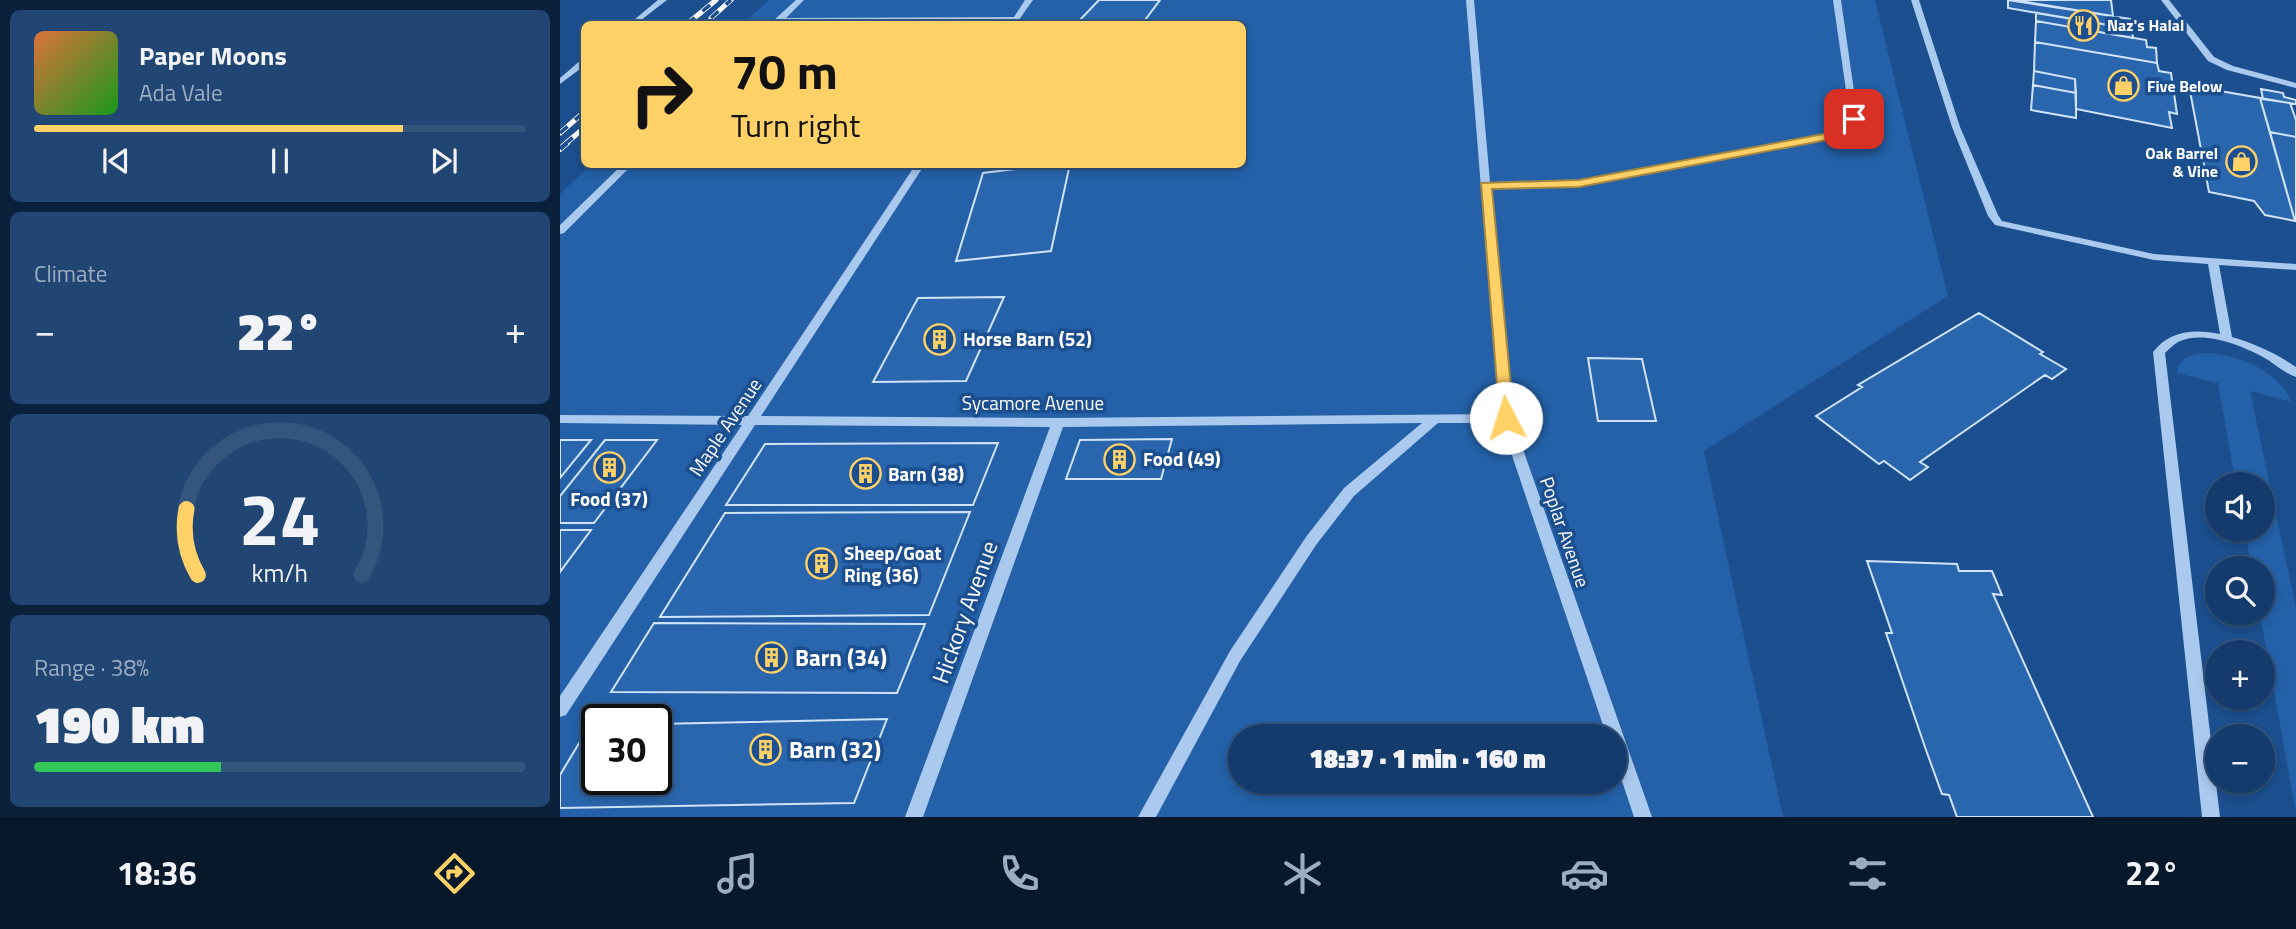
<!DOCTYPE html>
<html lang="en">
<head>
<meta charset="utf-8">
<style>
	:root { --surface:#143b6b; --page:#214673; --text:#f1f3f6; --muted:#9dadc1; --line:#33557e; --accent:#ffd166 }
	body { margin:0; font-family:"Titillium Web",sans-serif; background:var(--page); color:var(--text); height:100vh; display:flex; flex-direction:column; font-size:26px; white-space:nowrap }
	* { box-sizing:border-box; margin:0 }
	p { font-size:23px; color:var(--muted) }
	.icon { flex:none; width:38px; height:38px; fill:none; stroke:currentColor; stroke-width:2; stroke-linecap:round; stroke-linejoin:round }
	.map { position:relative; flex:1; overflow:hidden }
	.drawer { display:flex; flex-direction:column; gap:10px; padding:10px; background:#0b203b; width:560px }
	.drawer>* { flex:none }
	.top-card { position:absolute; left:21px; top:21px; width:665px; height:147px; border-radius:10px; box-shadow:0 4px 10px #0003,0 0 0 2px var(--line); background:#ffd166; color:#111; overflow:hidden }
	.tools { position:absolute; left:1645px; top:472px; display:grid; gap:14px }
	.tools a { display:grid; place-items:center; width:70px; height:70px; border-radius:50%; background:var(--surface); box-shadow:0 4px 10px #0003,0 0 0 2px var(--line); font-size:35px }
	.speed { position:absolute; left:21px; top:704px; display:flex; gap:14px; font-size:35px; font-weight:700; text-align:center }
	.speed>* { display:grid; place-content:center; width:91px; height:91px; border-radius:50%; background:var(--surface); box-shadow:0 4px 10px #0003,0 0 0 2px var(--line); line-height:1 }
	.speed .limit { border:4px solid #111; border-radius:10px; background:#fff; color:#111 }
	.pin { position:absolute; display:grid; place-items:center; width:60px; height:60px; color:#fff; margin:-30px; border-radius:14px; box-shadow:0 4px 10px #0006 }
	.me { position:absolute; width:77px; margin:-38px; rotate:355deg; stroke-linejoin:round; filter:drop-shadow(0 0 5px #0008) }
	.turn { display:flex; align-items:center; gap:24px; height:147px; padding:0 35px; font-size:32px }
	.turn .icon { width:91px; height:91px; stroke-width:2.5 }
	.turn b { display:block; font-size:49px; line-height:60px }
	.big { font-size:52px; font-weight:800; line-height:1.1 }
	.drawer .widget { flex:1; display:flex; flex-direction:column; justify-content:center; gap:10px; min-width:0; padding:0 24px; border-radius:10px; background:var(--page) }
	.drawer .dial { align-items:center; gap:0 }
	.dial svg { height:182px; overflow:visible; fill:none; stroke:var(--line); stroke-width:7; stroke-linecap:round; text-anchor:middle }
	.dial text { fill:var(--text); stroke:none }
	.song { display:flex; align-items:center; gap:21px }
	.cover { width:84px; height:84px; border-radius:10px; background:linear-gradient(135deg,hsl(20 70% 55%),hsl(120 70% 35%)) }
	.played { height:7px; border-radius:4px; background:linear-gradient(90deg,var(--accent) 75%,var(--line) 75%) }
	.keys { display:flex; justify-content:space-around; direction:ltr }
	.heat { display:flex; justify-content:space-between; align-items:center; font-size:38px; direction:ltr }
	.charge { height:10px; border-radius:5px; background:linear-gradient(90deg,#34c759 38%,var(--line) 0) }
	.trip { position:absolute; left:668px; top:724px; width:399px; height:70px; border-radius:35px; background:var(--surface); box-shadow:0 4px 10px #0003,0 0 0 2px var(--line); font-weight:800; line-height:70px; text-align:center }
	.tab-bar { display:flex; height:112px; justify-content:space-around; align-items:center; background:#08182b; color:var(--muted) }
	.tab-bar .icon { width:49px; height:49px }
	.tab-bar .active { color:var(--accent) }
	.tab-bar b { font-size:32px; color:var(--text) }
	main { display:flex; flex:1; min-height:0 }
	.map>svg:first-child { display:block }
	.green { fill:#2461a8; fill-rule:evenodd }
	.building { fill:#2a66ad; stroke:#cfe3fa; stroke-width:2 }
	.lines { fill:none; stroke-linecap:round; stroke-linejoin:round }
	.minor { fill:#a9c9ee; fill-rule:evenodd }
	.rail-far1-casing { stroke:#fff; stroke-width:5 }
	.rail-casing { stroke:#fff; stroke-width:6 }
	.rail-far1 { stroke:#1b4f8f; stroke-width:3.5; stroke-dasharray:10; stroke-linecap:butt }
	.rail { stroke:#1b4f8f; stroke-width:4.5; stroke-dasharray:13; stroke-linecap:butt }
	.route { fill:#ffd166; stroke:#a68842; stroke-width:2 }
	.labels { text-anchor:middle; stroke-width:7; stroke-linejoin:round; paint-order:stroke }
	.far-poi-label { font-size:16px; font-weight:bold; fill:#fff; stroke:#1b4f8f; text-anchor:start }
	.poi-label { font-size:19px; font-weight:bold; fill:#fff; stroke:#1b4f8f; text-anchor:start }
	.street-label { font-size:19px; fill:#fff; stroke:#1b4f8f }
	.near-street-label { font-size:23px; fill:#fff; stroke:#1b4f8f }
	.near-poi-label { font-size:23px; font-weight:bold; fill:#fff; stroke:#1b4f8f; text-anchor:start }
</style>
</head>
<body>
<main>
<section class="drawer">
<div class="widget">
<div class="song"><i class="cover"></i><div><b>Paper Moons</b><p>Ada Vale</p></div></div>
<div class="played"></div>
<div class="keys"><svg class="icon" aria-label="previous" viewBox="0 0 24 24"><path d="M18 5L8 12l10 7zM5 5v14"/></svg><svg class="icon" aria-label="pause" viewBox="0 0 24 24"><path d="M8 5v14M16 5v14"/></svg><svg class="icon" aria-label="next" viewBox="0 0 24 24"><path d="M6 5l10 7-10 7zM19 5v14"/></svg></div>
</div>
<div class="widget"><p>Climate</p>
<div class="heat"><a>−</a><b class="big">22°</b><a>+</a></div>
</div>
<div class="widget dial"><svg viewBox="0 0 100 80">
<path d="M14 69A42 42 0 1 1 86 69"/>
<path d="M14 69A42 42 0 0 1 9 40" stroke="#ffd166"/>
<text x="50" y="56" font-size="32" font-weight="700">24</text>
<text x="50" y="72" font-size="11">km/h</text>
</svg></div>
<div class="widget"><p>Range · 38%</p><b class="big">190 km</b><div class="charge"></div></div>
</section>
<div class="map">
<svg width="1736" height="817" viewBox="0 0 1736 817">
	<rect width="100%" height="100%" fill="#1b4f8f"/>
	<path class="green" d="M209 0H1315L1388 296 1144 451 1223 817H0V194L32 164H682V24H182ZM37 719H96V779H37ZM681 737H1055V782H681Z
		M1650 353C1681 356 1718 371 1732 402L1690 391 1736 608V813L1700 614H1703V569H1692L1685 530H1703V485H1676L1658 383 1617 373C1618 356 1635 353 1650 353Z"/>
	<path class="building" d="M539 0H600L582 24H516Z
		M1448 0 1571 19 1572 29 1448 8Z
		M1454 0H1551L1553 16Z
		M1476 13 1572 29 1573 38 1476 21Z
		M1476 21 1586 40 1587 47 1596 48 1597 63 1475 42Z
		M1475 42 1597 63 1599 71 1611 73 1617 114 1609 112 1612 128 1516 109 1515 79 1474 71Z
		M1474 71 1515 79 1516 93 1473 85Z
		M1473 85 1516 93V118L1471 110Z
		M1643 88 1700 98 1735 221 1705 215 1694 201 1649 192 1630 91Z
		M1701 89 1723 93 1724 97 1736 100V104L1703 99Z
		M1700 98 1730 103 1736 120V137L1710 132Z
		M1710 132 1736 137V221H1735Z
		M499 164H510L491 251 396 261 423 173Z
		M444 297 406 381 313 382 358 298Z
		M1419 313 1483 352 1480 354 1506 369 1492 379 1485 375 1360 462 1368 467 1350 480 1324 461 1319 464 1256 416 1302 387 1298 385Z
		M1028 358 1082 359 1096 421H1038Z
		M612 439 601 479H506L520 440Z
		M0 440H31L0 478Z
		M45 440H97L34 523H0V496Z
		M438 443 413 505H166L205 444Z
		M410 512 369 615 100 617 165 513Z
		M0 530H31L0 572Z
		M1307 561 1397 564 1399 571H1432L1442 595 1433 594 1533 817H1397L1389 795 1382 794 1366 750 1326 633H1332Z
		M94 623 365 624 337 693 51 692Z
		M327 719 294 803 0 808V775L30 725H37V779H96V724Z"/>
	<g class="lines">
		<path class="minor" d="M98 0H107L76 24H69Z
			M236 0H244L226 18 454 17 465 0H473L456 24H450L451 21 214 24V20Z
			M906 0H914L930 182 1019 181 1274 132 1290 118 1273 0H1281L1298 119 1280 136 1019 187 931 188 952 418 1092 817H1074L1055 760V737H1047L941 423H878L794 496 756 545 680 661 596 817H578L670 651 746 537 784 488 862 423 503 427 363 817H345L490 427 195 425 6 715 0 717V696L182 425 0 423V415L188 416 356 164H365L201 416 498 418 939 414Z
			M1351 0H1359L1400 127 1438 215 1442 221 1594 254 1736 264V270L1659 265 1672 337C1695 344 1716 353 1736 367V377C1724 373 1714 363 1703 357 1680 345 1643 330 1618 342 1613 345 1609 349 1605 353L1660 817H1642L1593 352C1610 330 1635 329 1660 334L1648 264 1594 260 1435 225 1428 216 1392 127Z
			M1601 0H1609L1654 57 1673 66 1736 83V88L1667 70 1648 61Z
			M21 60H24V66L0 84V78Z
			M63 164H73L4 233 0 234V225Z"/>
		<defs>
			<path id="rail-far1" d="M151 18 171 0
				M127 24 156 0
				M0 133 24 112
				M5 144 24 128"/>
			<path id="rail" d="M0 149 7 143"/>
		</defs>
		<use href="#rail-far1" class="rail-far1-casing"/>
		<use href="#rail" class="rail-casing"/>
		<use href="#rail-far1" class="rail-far1"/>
		<use href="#rail" class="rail"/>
	</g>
	<path class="route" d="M1290 116 1300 119 1277 138 1019 187 932 189 954 418 951 422H940L921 183 1019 180 1274 132Z"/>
	<defs>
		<symbol id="restaurant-ring" viewBox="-11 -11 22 22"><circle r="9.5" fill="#1b4f8f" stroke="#ffd166" stroke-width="1.5"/><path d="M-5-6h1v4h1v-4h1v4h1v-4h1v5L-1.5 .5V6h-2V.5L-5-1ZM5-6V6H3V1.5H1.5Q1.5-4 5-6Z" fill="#ffd166"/></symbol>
		<symbol id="shop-ring" viewBox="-11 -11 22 22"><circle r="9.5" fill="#1b4f8f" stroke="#ffd166" stroke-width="1.5"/><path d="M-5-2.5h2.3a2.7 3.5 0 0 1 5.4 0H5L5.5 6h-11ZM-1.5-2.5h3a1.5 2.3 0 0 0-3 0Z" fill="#ffd166"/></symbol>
		<symbol id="building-ring" viewBox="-11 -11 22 22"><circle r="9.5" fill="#1b4f8f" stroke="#ffd166" stroke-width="1.5"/><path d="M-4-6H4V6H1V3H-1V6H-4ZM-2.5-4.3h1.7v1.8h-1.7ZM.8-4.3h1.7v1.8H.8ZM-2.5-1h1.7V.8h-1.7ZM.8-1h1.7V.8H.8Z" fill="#ffd166"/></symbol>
	</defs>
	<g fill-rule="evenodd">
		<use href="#restaurant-ring" x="1506" y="8" width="35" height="35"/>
		<use href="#shop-ring" x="1546" y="68" width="35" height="35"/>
		<use href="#shop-ring" x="1664" y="144" width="35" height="35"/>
		<use href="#building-ring" x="362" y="322" width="35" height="35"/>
		<use href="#building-ring" x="542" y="442" width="35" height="35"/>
		<use href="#building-ring" x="32" y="450" width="35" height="35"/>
		<use href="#building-ring" x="288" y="456" width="35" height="35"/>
		<use href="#building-ring" x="244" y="546" width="35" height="35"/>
		<use href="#building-ring" x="194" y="640" width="35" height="35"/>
		<use href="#building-ring" x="188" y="732" width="35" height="35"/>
	</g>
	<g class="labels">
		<g class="far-poi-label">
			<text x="1547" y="31">Naz's Halal</text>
			<text x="1587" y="92">Five Below</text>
			<text x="1658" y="159" text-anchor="end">Oak Barrel<tspan x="1658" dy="18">&amp; Vine</tspan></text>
		</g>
		<g class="poi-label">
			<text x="403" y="346">Horse Barn (52)</text>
			<text x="583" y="466">Food (49)</text>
			<text x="328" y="481">Barn (38)</text>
			<text x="49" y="506" text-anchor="middle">Food (37)</text>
			<text x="284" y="560">Sheep/Goat<tspan x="284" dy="22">Ring (36)</tspan></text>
		</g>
		<g class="street-label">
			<text x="473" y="410">Sycamore Avenue</text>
			<text transform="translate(165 427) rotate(-56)" y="7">Maple Avenue</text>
			<text transform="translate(1005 532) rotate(71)" y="7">Poplar Avenue</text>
		</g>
		<g class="near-street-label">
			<text transform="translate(405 612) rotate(-70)" y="8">Hickory Avenue</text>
		</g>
		<g class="near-poi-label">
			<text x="235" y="666">Barn (34)</text>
			<text x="229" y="758">Barn (32)</text>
		</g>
	</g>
</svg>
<div class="tools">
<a><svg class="icon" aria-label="sound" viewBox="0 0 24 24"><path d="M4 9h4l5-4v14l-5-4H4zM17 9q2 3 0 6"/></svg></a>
<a><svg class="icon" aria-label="search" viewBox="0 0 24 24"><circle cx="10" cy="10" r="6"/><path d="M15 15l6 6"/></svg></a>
<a>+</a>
<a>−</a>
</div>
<div class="speed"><div class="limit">30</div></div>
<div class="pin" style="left:1294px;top:119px;background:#d93025"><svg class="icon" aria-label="arrive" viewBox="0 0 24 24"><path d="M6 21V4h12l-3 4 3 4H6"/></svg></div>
<svg class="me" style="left:946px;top:418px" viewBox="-20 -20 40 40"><circle r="19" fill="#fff"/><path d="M0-13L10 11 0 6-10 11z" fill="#ffd166"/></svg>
<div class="trip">18:37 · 1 min · 160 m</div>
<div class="top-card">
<div class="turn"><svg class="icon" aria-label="right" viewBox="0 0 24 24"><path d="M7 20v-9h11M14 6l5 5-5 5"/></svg><div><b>70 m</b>Turn right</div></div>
</div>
</div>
</main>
<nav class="tab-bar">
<b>18:36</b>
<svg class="icon active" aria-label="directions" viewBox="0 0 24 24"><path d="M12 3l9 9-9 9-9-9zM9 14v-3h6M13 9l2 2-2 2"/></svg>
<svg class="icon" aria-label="music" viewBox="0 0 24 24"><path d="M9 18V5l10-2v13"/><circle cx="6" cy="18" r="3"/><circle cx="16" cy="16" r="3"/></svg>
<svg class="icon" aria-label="phone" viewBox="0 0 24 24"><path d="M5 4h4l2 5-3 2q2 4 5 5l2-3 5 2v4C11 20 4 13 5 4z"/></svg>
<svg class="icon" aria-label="climate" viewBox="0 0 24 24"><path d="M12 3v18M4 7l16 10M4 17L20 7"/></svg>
<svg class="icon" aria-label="car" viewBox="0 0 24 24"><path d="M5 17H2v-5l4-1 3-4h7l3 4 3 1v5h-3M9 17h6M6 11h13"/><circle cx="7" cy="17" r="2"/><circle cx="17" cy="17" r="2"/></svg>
<svg class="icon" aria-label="filters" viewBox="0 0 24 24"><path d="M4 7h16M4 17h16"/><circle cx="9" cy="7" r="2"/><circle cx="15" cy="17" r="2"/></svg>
<b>22°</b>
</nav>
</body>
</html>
